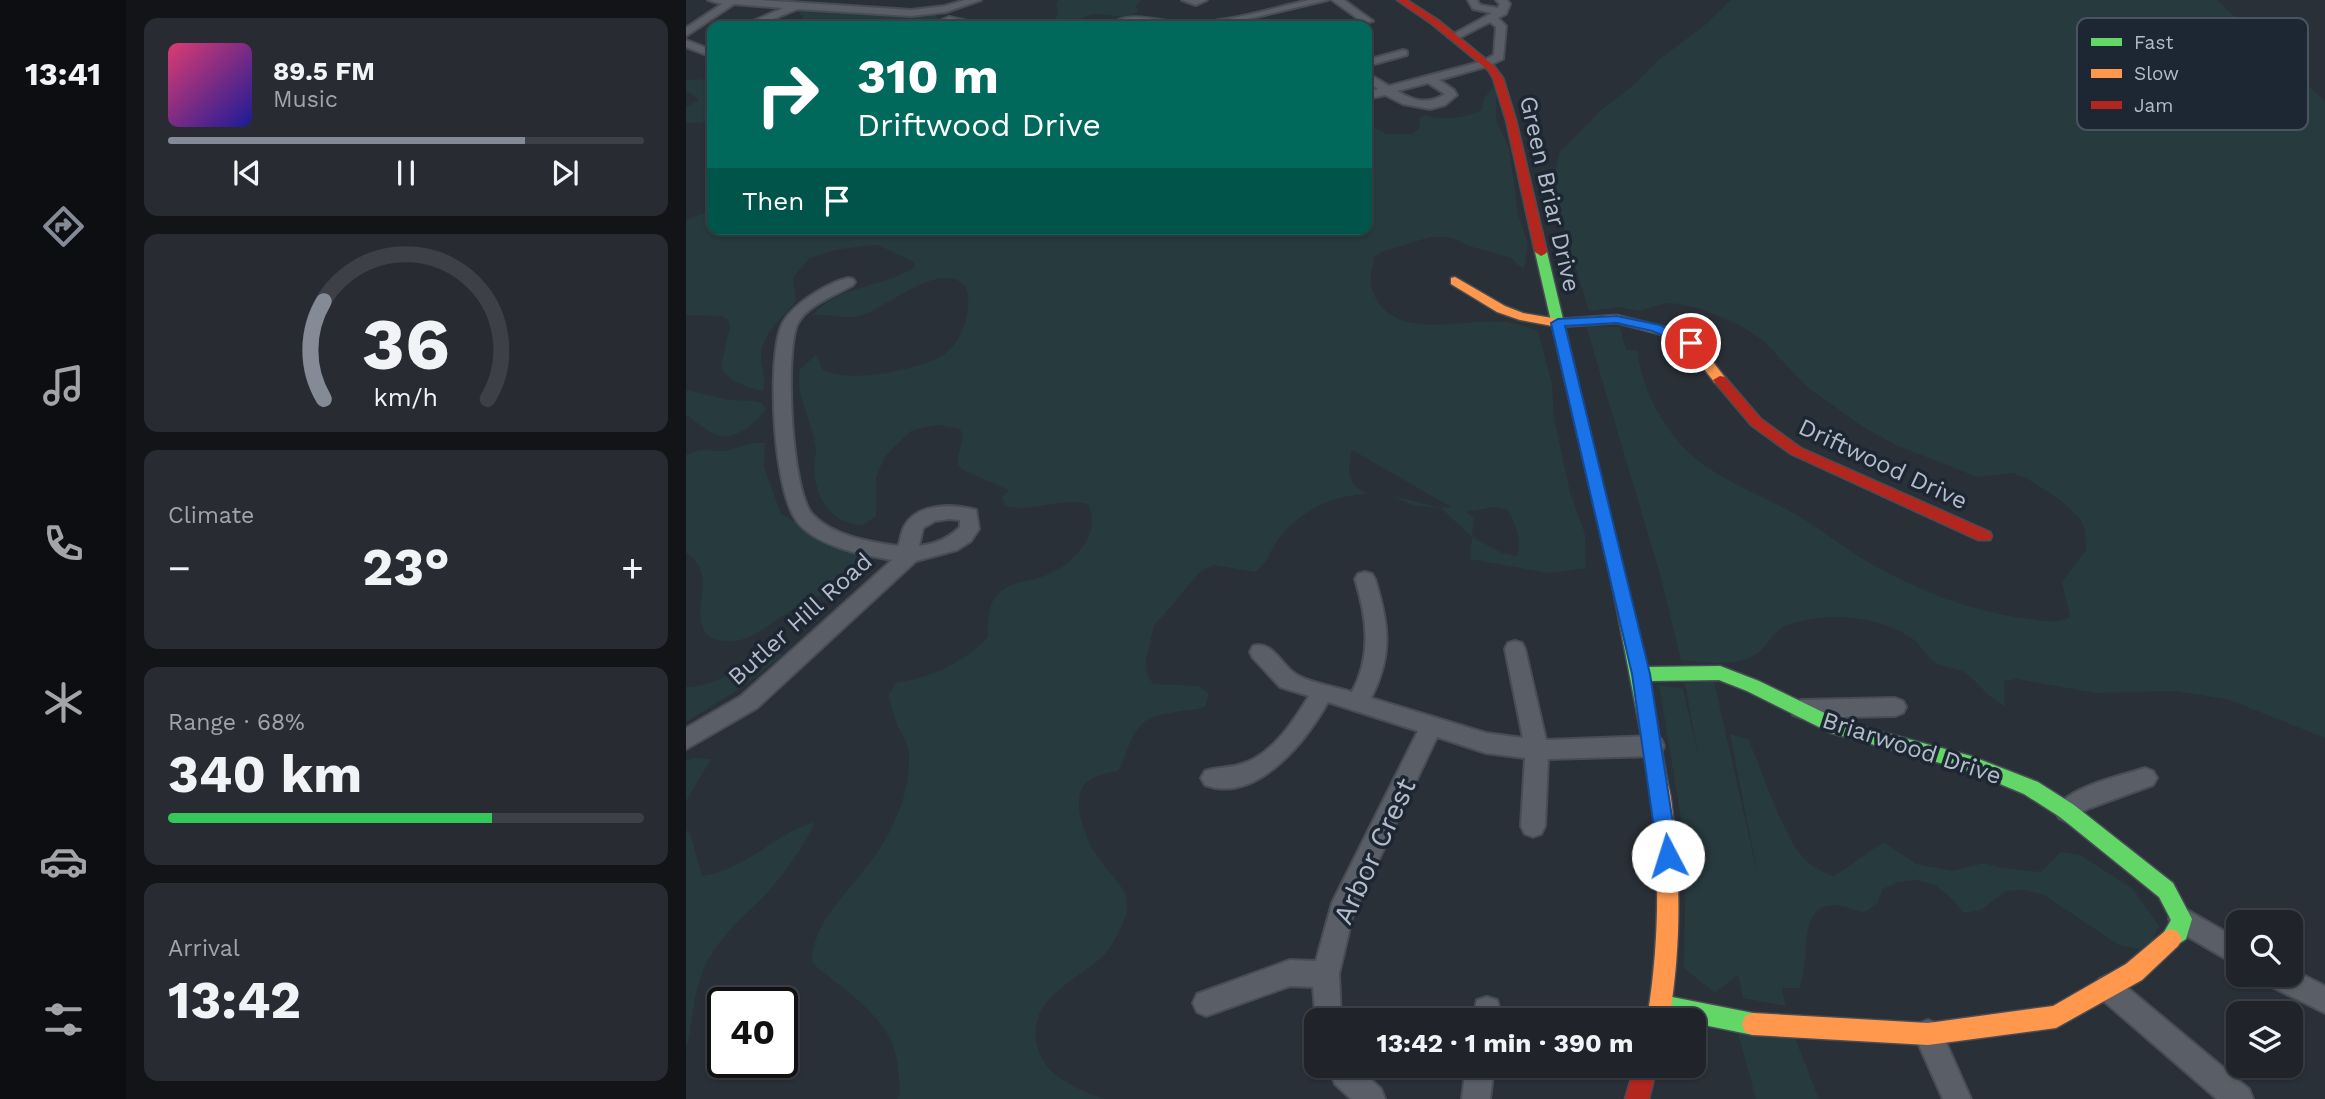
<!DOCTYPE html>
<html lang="en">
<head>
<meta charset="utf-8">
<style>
	:root { --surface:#20242a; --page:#282c32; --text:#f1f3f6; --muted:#a2a4a8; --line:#3d4147; --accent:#848b96 }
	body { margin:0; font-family:"Work Sans",sans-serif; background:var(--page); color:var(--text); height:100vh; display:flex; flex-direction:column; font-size:26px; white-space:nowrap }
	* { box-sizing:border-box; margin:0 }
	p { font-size:23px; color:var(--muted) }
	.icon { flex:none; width:38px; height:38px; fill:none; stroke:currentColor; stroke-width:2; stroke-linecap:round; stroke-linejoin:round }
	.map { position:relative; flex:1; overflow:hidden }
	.sheet { display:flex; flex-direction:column; gap:18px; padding:18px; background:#121417; width:560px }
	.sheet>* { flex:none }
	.guide { position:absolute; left:21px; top:21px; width:665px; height:214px; border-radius:14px; box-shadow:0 2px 5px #0004,0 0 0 2px var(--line); background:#00695c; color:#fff; overflow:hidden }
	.buttons { position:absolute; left:1540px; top:910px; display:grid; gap:14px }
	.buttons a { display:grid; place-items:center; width:77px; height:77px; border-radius:14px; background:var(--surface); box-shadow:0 2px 5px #0004,0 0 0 2px var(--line); font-size:35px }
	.speed { position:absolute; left:21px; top:987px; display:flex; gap:14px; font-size:35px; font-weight:700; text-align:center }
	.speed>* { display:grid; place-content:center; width:91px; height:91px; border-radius:50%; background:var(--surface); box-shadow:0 2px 5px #0004,0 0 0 2px var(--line); line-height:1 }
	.speed .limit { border:4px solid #111; border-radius:10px; background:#fff; color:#111 }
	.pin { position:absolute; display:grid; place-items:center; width:60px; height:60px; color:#fff; margin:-30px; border:4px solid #fff; border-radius:50%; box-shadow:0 2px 7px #0007 }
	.me { position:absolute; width:77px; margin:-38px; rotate:355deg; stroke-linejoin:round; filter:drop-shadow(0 0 5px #0008) }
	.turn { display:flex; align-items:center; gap:24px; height:147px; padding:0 35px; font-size:32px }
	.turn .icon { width:91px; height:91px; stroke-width:2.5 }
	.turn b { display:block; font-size:49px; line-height:60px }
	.then { display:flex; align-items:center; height:66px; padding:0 35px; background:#0003; gap:14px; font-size:26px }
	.big { font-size:52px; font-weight:700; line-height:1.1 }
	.sheet .widget { flex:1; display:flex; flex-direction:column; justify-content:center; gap:10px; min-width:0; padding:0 24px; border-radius:14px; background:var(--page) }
	.sheet .dial { align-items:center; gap:0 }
	.dial svg { height:182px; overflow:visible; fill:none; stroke:var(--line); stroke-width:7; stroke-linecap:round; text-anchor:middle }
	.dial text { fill:var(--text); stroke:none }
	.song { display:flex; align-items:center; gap:21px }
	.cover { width:84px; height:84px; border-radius:10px; background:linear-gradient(135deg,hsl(340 70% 55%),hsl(240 70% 35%)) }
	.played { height:7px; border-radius:4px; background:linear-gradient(90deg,var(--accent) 75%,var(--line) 75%) }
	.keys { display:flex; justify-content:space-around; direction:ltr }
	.heat { display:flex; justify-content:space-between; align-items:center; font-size:38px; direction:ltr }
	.charge { height:10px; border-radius:5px; background:linear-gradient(90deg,#34c759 68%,var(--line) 0) }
	.trip { position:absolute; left:618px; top:1008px; width:402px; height:70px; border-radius:14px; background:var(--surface); box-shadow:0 2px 5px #0004,0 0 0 2px var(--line); font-weight:700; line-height:70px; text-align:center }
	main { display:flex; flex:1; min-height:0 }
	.menu { display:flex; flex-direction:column; width:126px; justify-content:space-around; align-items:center; background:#0d0e11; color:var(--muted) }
	.menu .icon { width:49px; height:49px }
	.menu .selected { color:var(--accent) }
	.menu b { font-size:32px; color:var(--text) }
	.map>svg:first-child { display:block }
	.green { fill:#273a3e; fill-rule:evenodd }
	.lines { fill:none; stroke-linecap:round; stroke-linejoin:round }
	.street-casing { stroke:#484c55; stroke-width:4 }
	.fast-casing { stroke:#484c55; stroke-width:3 }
	.slow-casing { stroke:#484c55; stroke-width:3 }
	.jam-casing { stroke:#484c55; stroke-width:3 }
	.street { fill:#5a5e66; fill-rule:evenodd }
	.fast { fill:#63d668; fill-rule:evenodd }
	.slow { fill:#ff974d; fill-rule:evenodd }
	.jam { fill:#b3261e; fill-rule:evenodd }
	.route { fill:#1a73e8; stroke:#114b97; stroke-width:2 }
	.labels { text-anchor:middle; stroke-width:7; stroke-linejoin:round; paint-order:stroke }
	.street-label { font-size:24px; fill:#b4bcc9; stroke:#1d2633 }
	.near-street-label { font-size:28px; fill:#b4bcc9; stroke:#1d2633 }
	.key { fill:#1d2633; stroke:#4a5360; stroke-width:2 }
	.key-label { font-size:19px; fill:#b4bcc9 }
</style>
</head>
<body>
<main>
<nav class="menu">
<b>13:41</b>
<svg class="icon selected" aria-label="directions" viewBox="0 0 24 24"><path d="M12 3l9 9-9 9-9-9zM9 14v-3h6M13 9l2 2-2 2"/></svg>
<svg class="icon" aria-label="music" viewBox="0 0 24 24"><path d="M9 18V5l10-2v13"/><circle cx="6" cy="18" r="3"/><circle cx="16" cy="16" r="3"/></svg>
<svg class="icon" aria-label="phone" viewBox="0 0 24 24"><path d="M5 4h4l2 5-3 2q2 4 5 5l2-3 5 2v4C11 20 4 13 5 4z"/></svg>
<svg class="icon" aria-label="climate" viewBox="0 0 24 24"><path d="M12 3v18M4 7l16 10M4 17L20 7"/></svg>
<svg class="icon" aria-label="car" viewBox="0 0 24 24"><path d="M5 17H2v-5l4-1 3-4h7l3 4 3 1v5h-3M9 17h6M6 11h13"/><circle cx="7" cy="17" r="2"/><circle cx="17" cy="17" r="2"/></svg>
<svg class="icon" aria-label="filters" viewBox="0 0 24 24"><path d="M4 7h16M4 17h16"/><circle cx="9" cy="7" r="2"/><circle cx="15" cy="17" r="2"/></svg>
</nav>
<section class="sheet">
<div class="widget">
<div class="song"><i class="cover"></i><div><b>89.5 FM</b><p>Music</p></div></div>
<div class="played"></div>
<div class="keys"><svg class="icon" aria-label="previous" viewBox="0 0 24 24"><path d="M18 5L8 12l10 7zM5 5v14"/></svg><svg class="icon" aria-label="pause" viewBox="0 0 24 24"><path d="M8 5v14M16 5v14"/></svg><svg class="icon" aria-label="next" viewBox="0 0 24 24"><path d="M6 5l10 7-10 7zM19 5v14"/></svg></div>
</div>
<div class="widget dial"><svg viewBox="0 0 100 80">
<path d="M14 69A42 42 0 1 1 86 69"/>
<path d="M14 69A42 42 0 0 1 14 26" stroke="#848b96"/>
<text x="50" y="56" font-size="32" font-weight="700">36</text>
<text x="50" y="72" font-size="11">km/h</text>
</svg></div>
<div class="widget"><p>Climate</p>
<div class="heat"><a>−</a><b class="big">23°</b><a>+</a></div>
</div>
<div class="widget"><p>Range · 68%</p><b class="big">340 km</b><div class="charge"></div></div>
<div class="widget"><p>Arrival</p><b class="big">13:42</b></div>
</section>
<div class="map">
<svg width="1639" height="1099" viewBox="0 0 1639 1099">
	<rect width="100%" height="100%" fill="#2a3038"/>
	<path class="green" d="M372 0H455L450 6 452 11C432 27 409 0 388 26H361L372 15 370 4Z
		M1045 0H1531L1639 101V738L1544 700 1490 691 1410 693 1331 679 1318 681 1319 706C1297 695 1295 683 1278 672 1269 667 1256 668 1249 662 1240 657 1235 645 1227 639 1193 615 1143 612 1104 624 1088 629 1084 642 1073 652 1053 668 1018 662 995 660L974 574 900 326 934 327 940 350H951C956 391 981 438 1015 463 1043 483 1078 497 1109 514 1139 531 1166 555 1198 571 1242 594 1289 612 1338 618 1355 620 1369 625 1384 617L1376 582 1400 550 1399 529 1394 519 1376 501 1340 478 1326 473 1291 477 1210 445 1177 427 1120 386 1079 342 1054 325 1015 309 993 304 981 303 953 311 932 307 903 311 866 189 873 153 915 110 947 86 975 58 1019 25Z
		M111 10 163 14 250 15 253 20 244 24H234L233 21 179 20 148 26H118L121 23Z
		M26 79V122L0 123V107L13 100 5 93 0 92V80Z
		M807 87 811 90 810 120 823 148 832 214 842 244 838 268 830 264 826 258 783 246 767 238 755 237H744L695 252 688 257C687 266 683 279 686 289 704 345 778 317 821 322 831 324 842 327 852 331L866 384 868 418 884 492 899 534 900 568 862 573 784 559 786 537 755 508 726 505 706 496 756 508 765 507 666 450C661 471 660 485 682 494 649 494 610 512 591 541 582 555 583 561 569 572L528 565 515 571 468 626 460 660 461 674 467 684 513 686 523 694 519 707C498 713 463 710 451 730 442 742 440 758 432 771 421 773 405 776 398 785 385 805 400 839 411 856 419 869 433 880 439 894 442 899 441 910 440 915 436 926 427 945 420 953 393 980 340 998 351 1045 359 1078 389 1087 417 1099H211L214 1093C213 1081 213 1067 210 1055 201 1015 155 988 126 963 125 925 161 893 183 864 207 832 224 796 223 755 223 740 212 730 208 716 205 709 205 702 203 695L210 683C246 677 277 663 302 637 302 620 301 604 314 592 326 581 341 582 355 577 375 570 391 558 401 540 407 529 408 516 402 504 374 497 347 513 319 506L316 497 322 490 275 469 271 462 277 436 274 429 252 425 239 427 225 431 207 448 198 458 190 478V516L177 525C144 524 128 497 128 465 128 460 130 454 130 449 127 422 109 397 114 369L130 355C134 361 134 370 141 372 170 382 232 370 257 355 277 343 287 309 280 287 255 258 203 307 176 315 159 320 145 314 127 315 153 284 198 288 229 267L228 262 192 245 176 246 148 250 124 258 107 277 110 301C97 318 75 333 75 357 76 369 80 379 77 391 62 387 40 382 35 366L44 326 42 320 35 316 0 315V220L26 210V229H681V124L701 134H727L734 127 733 118 740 115C756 121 780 118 796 110L798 98ZM808 507 821 509C830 524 836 539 831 556L816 553 786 537 788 518 780 512Z
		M0 390 43 400 67 401 76 403 80 409C70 424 47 443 28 434 18 429 9 421 0 415Z
		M67 443H79L78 467 95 514 149 544 172 551 180 557C180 564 180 572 175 578 164 590 145 592 130 597 103 606 76 637 50 641 41 642 31 641 23 637 0 611 35 575 0 553V455L14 450 38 451Z
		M83 652 97 655 53 689 0 722V687C31 686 57 667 83 652Z
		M1028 681 1073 881 1044 734 1062 739C1076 770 1095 830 1115 855 1123 866 1135 871 1147 876 1166 867 1179 851 1199 843L1230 864 1267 871 1298 863 1316 868 1355 872 1375 852 1394 855 1447 889 1473 926 1467 940 1454 949 1433 945 1358 895 1339 890 1320 891 1295 910 1278 913 1265 898 1249 885 1230 880 1212 882 1197 889 1191 904 1177 913C1106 883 1127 947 1114 988H1096L1100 1006 1057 998 1052 975 1029 993 998 968 1000 849 973 685 997 689 1012 755 999 683Z
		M8 758 25 759 0 801V761Z
		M129 822C118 847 99 872 81 893 60 915 35 935 21 962 7 989 7 1021 0 1050V830L4 833 16 876C64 868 87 834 129 822Z
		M1052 1033 1109 1038 1133 1099H1070Z"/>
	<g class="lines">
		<defs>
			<path id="street" d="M22 0H74L225 10 259 6 279 0H295L260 12 225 16 112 9 70 26H56L97 8 48 4 0 36V28L36 4Z
				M496 0H521L510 5Z
				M623 0H642L532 26 440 23 436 26H424C441 9 473 22 496 23 538 24 582 9 623 0Z
				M646 0H658L687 21 678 23Z
				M782 0H791L794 5 812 8 814 4 810 0H821L824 4 820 14 812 18 820 26 817 59 802 66 753 80 768 90 771 95 759 105 744 109 717 104 699 95 681 99V92L692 89 681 81V73L703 86 794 62 808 55 810 27 804 22 771 39 762 37 806 13 787 9ZM742 83 759 94C742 105 728 101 711 91Z
				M263 17 303 26 264 23 242 26Z
				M0 40 26 50V57L0 47Z
				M717 50 721 51V55L681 66V60Z
				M162 278 167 279 169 282 167 285C150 295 120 305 111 325 99 355 105 493 127 515 147 536 184 542 212 546 214 543 215 533 218 527 231 502 267 504 290 510L293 529 285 541 271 550 230 561 71 708 0 749V728L55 696 206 560C177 555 134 547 113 524 87 495 81 363 95 327 103 306 141 283 162 278ZM263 519 274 520V527C262 539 249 544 233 546L237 528 249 521Z
				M679 572 686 574 689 579C703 624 707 655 685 698L800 733 837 738 819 649 822 643 829 641 836 643 839 649 860 740 967 736 975 739 978 746 975 753 967 756 862 759 859 826 855 834 847 837 839 834 835 826 839 758 800 753 751 737 667 914 653 974 655 1020H630V1024L627 987 604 986 520 1016 511 1012 507 1003 511 994 604 960 630 961 646 903 732 731 642 702C620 741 571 804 519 785L515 778 519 771C530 767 541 768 552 765 584 758 607 722 623 696L594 687 567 658 564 652 567 646C585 640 594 662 607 672 618 682 651 687 666 692 686 655 681 618 669 579L672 574Z
				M1209 698 1217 701 1220 707 1217 713 1209 716 1115 718 1107 715 1104 709 1107 703 1115 700Z
				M1459 768 1467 771 1471 778 1467 785 1401 809 1381 822 1373 818 1369 811C1380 787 1434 776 1459 768Z
				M1496 907 1552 939V966L1487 928 1483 919 1487 910Z
				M1605 969 1639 986V1013L1580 984 1576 975H1605Z
				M1422 975 1431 979 1563 1089 1567 1099H1531L1413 997 1409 988 1413 979Z
				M801 997 811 1000 814 1010 813 1020H787L791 1000Z
				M1242 1020 1252 1024 1285 1099H1257L1228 1034 1232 1024Z
				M642 1066H671L695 1089 699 1099H665L649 1084Z
				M780 1066H808L804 1099H776Z"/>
			<path id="fast" d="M855 248 861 252 960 667 1034 666 1073 681 1155 721 1285 756 1352 782 1388 805 1487 883 1506 919 1500 939 1485 949 1478 946 1474 939 1485 920 1473 897 1374 817 1338 794 1283 771 1145 733 1061 691 1033 680 963 681 982 785 980 791 973 793 966 791 926 584 849 252Z
				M976 995 1067 1013 1075 1016 1078 1024 1075 1032 1067 1035 1008 1023V1020H992L968 1014 965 1006 968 998Z"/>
			<path id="slow" d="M769 277 819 306 837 313 872 319 931 315 994 331 1010 340 1041 380 1039 383H1029L1000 346 984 337 931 323 872 327 834 320 811 312 765 284V278Z
				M973 777 980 779C986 793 986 811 988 827 995 892 994 955 983 1020H961C974 939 974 867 964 785L966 779Z
				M1485 929 1492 932 1496 939 1492 946 1456 980 1370 1028 1242 1045 1067 1035 1059 1032 1056 1024 1059 1016 1067 1013 1242 1023 1367 1006 1440 964 1478 932Z"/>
			<path id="jam" d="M711 0H721L752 20 808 66 817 78 830 120 861 252 859 254 855 256 849 252 820 120 807 78 802 70 746 24Z
				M1034 376 1039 377 1075 419 1115 448 1304 532 1306 536 1304 540H1292L1105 454 1065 425 1027 380Z
				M949 1066H971L963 1099H939Z"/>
		</defs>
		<use href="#street" class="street-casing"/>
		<use href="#fast" class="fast-casing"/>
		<use href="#slow" class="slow-casing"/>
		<use href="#jam" class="jam-casing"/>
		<use href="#street" class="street"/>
		<use href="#fast" class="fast"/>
		<use href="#slow" class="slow"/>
		<use href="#jam" class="jam"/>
	</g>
	<path class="route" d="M931 316 974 325 1011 343 1005 347 966 331 931 323 879 326 964 674 992 856 989 862 982 865 975 862 972 856 946 674 865 323 872 319Z"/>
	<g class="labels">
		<g class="street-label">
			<text transform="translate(864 194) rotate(77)" y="8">Green Briar Drive</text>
			<text transform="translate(1197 464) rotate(25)" y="8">Driftwood Drive</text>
			<text transform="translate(114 619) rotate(-42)" y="8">Butler Hill Road</text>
			<text transform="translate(1226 748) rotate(18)" y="8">Briarwood Drive</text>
		</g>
		<g class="near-street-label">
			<text transform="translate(688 851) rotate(-65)" y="10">Arbor Crest</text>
		</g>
	</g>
	<rect x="1391" y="18" width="231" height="112" rx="10" class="key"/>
	<rect x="1405" y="38" width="31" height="8" fill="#63d668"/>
	<rect x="1405" y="69" width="31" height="9" fill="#ff974d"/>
	<rect x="1405" y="101" width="31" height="8" fill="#b3261e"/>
	<g class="key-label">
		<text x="1448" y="49">Fast</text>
		<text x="1448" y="80">Slow</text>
		<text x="1448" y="112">Jam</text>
	</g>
</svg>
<div class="buttons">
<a><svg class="icon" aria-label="search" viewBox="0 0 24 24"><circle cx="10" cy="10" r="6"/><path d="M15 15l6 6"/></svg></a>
<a><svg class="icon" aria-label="layers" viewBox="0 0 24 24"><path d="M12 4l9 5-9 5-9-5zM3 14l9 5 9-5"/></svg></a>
</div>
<div class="speed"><div class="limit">40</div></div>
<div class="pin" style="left:1005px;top:343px;background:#d93025"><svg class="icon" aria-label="arrive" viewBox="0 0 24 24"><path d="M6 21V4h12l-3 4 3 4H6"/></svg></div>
<svg class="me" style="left:982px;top:856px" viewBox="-20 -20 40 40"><circle r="19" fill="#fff"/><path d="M0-13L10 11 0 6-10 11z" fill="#1a73e8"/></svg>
<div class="trip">13:42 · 1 min · 390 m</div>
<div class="guide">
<div class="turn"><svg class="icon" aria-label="right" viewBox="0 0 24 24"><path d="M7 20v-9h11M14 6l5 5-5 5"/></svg><div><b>310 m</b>Driftwood Drive</div></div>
<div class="then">Then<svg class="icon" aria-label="arrive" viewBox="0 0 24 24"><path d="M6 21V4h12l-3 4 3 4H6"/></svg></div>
</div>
</div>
</main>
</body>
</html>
